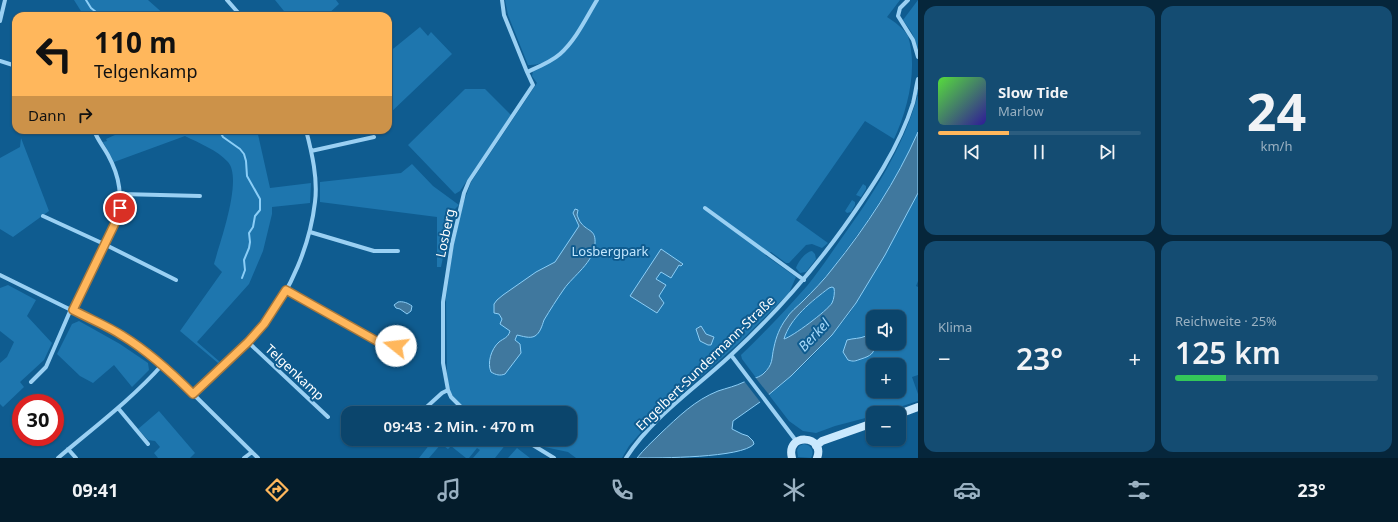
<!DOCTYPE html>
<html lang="de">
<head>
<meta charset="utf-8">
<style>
	:root { --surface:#0b456c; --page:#144c72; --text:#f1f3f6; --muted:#9ab1c2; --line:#2b5d7f; --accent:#ffb75c }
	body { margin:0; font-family:"Noto Sans",sans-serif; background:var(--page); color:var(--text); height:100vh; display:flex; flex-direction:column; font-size:15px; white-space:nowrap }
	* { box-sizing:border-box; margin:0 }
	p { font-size:13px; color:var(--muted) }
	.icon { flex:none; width:22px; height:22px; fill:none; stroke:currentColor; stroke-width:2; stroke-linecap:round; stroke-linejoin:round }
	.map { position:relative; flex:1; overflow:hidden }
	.side { display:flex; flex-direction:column; gap:6px; padding:6px; background:#06263b; width:480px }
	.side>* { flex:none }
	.hud { position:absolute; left:12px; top:12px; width:380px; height:122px; border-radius:12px; box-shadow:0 1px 3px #0004,0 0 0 1px var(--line); background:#ffb75c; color:#111; overflow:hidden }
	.fabs { position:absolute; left:866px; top:310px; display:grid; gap:8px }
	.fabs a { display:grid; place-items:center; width:40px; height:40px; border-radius:8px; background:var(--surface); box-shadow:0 1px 3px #0004,0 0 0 1px var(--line); font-size:20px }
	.speed { position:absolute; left:12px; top:394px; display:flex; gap:8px; font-size:20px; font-weight:700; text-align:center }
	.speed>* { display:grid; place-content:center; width:52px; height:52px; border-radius:50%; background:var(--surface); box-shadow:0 1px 3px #0004,0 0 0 1px var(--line); line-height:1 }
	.speed .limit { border:6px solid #d22; background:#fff; color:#111 }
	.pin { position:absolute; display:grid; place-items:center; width:34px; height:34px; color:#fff; margin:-17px; border:2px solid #fff; border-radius:50%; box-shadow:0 1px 4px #0007 }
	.me { position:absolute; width:44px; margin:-22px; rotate:286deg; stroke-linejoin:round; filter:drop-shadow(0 0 3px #0008) }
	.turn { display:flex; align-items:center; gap:14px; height:84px; padding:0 16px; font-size:18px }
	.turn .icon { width:52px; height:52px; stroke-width:2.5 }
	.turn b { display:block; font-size:28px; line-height:34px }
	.then { display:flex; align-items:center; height:38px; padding:0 16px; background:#0003; gap:8px; font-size:15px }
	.big { font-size:30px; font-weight:600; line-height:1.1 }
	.side .tile { flex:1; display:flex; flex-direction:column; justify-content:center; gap:6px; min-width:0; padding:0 14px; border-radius:12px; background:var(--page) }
	.side .dial { align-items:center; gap:0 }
	.dial b { font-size:52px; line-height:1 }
	.song { display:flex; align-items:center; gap:12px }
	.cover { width:48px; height:48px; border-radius:6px; background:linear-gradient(135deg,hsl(110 70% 55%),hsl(250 70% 35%)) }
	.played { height:4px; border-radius:2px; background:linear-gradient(90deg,var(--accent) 35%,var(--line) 35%) }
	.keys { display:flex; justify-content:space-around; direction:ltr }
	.heat { display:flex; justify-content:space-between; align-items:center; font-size:22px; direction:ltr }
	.charge { height:6px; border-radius:3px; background:linear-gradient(90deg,#34c759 25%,var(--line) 0) }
	.side .tiles { flex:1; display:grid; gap:6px; grid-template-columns:repeat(2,1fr) }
	.trip { position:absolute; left:341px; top:406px; width:236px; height:40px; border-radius:12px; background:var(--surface); box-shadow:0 1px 3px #0004,0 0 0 1px var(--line); font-weight:600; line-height:40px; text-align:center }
	.menu { display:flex; height:64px; justify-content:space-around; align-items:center; background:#041c2b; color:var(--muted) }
	.menu .icon { width:28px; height:28px }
	.menu .selected { color:var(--accent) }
	.menu b { font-size:18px; color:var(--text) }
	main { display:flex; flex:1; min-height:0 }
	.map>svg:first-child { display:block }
	.green { fill:#1e76ae; fill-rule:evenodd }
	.water { fill:#40789e; stroke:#8bcef7; fill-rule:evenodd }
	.pier { fill:#0f5c90 }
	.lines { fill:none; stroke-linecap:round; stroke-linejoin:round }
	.stream { stroke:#8bcef7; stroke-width:2 }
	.minor { stroke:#9ad0f3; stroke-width:4 }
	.secondary { stroke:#c9e8fd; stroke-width:8 }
	.route-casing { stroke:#a6773c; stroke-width:10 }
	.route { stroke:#ffb75c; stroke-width:7 }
	.labels { text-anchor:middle; stroke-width:4; stroke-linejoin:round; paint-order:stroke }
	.street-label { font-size:13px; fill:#fff; stroke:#0f5c90 }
	.park-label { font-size:13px; fill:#c1e6fe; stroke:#0f5c90 }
	.water-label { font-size:14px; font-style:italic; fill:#a6d9fa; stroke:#0f5c90 }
</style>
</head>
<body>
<main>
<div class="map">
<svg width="918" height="458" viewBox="0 0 918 458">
	<rect width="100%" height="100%" fill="#0f5c90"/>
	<path class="green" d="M74 0H148L166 16H84Z
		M275 0H336L339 4 326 16H288Z
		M505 0H595C581 25 561 67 528 65L508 15Z
		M599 0H900L887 17C895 22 903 28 908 36 918 68 908 109 894 139L865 121 796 220 828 243 822 248 812 244 806 245 789 263H786L771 252 765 255 796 277 789 293 740 342 650 422 629 446 622 458H576L568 452 540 446 529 439H570V413H471L463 407 452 395 449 388 447 374 446 298 453 247 463 204 471 182 537 83 532 76 533 71 562 54Z
		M918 0V49L912 33 903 20Z
		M420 27 428 36 431 32 452 54 388 115V53Z
		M918 84V132L909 153 887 191 866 223 833 268 780 329 773 349V359L770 366 757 379 742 359 741 355C764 333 786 310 807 286 819 271 830 255 841 239 873 195 903 148 918 95L916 94Z
		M465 89H485L511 115 460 191 455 194 408 145Z
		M126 130H257L270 188 311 183 310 203 272 207V214L263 251 249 284 197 342 220 362 218 363 180 331 222 272 214 264C220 242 243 179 228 162 217 150 199 143 185 136L114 162 103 142 107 141 106 139Z
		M21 138 49 211 13 237 0 229V158L20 147Z
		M412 164 433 186 459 205 455 209 452 214 441 267H437V217L320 202V182L401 173Z
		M863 184 866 186V189L861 197 856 195Z
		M918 193V281L916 286 918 287V375L912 377 918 394V401L881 413H873V416L835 426 816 433 803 431 789 421 769 395C799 371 828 342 851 311 860 298 865 283 875 272ZM873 317H899V343H873ZM873 365H899V391H873Z
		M852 200 855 202V205L851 212 847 213 845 211Z
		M812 251 815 254 816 259 806 272 800 273 796 268C798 262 805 252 812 251Z
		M8 285 36 300 27 316 52 343 44 360 20 382 24 387 3 407 0 404V363L7 357 14 342 0 331V288Z
		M832 287 834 288C835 292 834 300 832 303 827 311 793 336 784 339 789 319 813 301 829 288Z
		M79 321 120 344 148 363 149 370 132 387 114 365 93 383 80 376 57 354 72 324Z
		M159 411 195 453 190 458H158L154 453 160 447 155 441 148 440 138 429Z
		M434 439H498L506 444 495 458H473L480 450 477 448 469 458H466L451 446 448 449 441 444 429 458H419Z
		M804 444C811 445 815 451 811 458L798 457 797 450 799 446Z
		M517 448 530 458H508Z"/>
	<path class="water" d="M918 132V193L885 255 856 303 832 335 791 376 760 402 733 421 732 429 742 434 748 436 753 441 754 444C742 458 659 458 637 458 644 449 652 442 660 434 678 417 695 400 718 391 727 388 736 386 744 382 751 378 757 379 763 374 774 364 771 359 774 347 776 337 780 327 786 319 790 312 797 307 803 301 813 291 824 280 833 268 866 227 897 180 918 132ZM832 287 834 288C835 292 834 299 832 303 827 311 792 337 784 339 790 318 812 301 829 288Z
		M575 209 578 210 577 215C578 217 579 221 581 223 588 232 596 229 595 244 594 262 573 276 564 289 557 299 550 310 544 320 542 326 540 333 535 336 530 339 522 336 517 335L515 340 520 344 521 353 505 374C500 376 496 375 491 372 487 363 491 349 499 342 504 338 508 338 510 331L500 324 502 319 499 314 494 313V304L497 300 503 295 536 272 555 262 579 226 573 213Z
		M661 249 683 264 681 266 679 265 671 278 661 272 656 279 666 285 659 296 664 303 657 313 630 296Z
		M398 302C403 301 408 303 412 306L411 311 407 314 400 309 396 308 394 305Z
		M701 326 706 334 714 337 711 345H708L700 341 696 329Z
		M866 336H871L873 339V343H875C875 354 870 356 861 359 855 361 854 362 848 360L843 352 847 340C854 338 859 339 866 336Z"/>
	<path class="pier" d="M755 377 770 396 761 403 744 381 748 378Z"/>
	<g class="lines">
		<path class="stream" d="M86 0 91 8 101 16
			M219 130 223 137 240 149 244 154 246 161 247 176 260 199V210L255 216 253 227 249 233 250 242 249 248 244 260 245 270 242 278"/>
		<path class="minor" d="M227 0 241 16
			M502 0 504 15 527 72C538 67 551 62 560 54 576 40 586 18 597 0
			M908 0 900 8 898 16 913 40 918 57
			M0 21 5 0
			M0 61 16 66
			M311 151 374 137
			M121 194 200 196
			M705 208 804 280
			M43 216 104 244 176 280
			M310 232 374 251H398
			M0 275 122 335 146 352 179 380 258 458
			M286 290 382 344 396 346
			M73 310 116 221C123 197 120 177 108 155 103 146 97 139 94 130
			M248 342 328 417
			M731 355 797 442
			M31 382 46 367 71 309
			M193 394C217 372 244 350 264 324 291 290 310 245 315 202 318 179 312 153 306 130
			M118 408 148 444
			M420 413 442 393 448 390
			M467 413 451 397 448 390 443 363V302L452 244 464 193 469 181 533 85 527 72
			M504 439 508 440 511 439
			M523 439 554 458
			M68 449 76 458
			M58 458C93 428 131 400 162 365
			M244 458 252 452
			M626 458C653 416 696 388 732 354 774 315 811 273 844 227 871 189 899 148 913 103 915 95 916 87 918 79"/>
		<path class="secondary" d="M899 414 918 407
			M816 446 822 441 873 423
			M792 458C785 432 826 435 817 458"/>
	</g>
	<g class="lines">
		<defs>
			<path id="route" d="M120 208 116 221 73 310C90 319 108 326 123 336 149 352 172 373 193 394L248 342 264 324 286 290 382 344 396 346"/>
		</defs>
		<use href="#route" class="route-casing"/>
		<use href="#route" class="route"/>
	</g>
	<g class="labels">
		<g class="street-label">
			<text transform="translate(445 233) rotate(-78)" y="5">Losberg</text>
			<text transform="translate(705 363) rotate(-44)" y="5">Engelbert-Sundermann-Straße</text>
			<text transform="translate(295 372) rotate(43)" y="5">Telgenkamp</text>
		</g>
		<g class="park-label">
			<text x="610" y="256">Losbergpark</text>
		</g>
		<g class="water-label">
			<text transform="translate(814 335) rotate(-47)" y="5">Berkel</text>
		</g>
	</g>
</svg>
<div class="fabs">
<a><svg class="icon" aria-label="sound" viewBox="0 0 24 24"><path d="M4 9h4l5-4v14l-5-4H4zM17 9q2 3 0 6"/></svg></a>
<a>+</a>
<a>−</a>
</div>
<div class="speed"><div class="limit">30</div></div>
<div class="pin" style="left:120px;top:208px;background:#d93025"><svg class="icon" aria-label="arrive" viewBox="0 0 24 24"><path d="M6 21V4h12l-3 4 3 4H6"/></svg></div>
<svg class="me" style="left:396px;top:346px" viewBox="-20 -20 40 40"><circle r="19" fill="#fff"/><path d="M0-13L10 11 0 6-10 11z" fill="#ffb75c"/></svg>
<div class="trip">09:43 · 2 Min. · 470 m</div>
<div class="hud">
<div class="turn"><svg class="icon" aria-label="left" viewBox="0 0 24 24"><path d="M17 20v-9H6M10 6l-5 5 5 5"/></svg><div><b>110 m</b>Telgenkamp</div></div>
<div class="then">Dann<svg class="icon" aria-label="right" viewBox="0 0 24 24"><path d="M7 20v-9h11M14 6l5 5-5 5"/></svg></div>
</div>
</div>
<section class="side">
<div class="tiles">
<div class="tile">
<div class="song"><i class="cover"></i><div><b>Slow Tide</b><p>Marlow</p></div></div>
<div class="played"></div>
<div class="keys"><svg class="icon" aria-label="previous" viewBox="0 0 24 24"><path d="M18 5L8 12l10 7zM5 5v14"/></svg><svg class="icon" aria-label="pause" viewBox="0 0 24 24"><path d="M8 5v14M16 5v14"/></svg><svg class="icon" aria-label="next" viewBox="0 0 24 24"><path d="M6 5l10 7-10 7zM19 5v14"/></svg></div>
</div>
<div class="tile dial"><b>24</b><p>km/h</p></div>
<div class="tile"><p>Klima</p>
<div class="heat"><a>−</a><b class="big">23°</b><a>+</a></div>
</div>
<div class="tile"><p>Reichweite · 25%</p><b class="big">125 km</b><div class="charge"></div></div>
</div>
</section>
</main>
<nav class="menu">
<b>09:41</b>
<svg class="icon selected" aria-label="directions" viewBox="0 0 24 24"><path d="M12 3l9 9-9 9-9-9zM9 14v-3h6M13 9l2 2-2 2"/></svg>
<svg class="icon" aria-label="music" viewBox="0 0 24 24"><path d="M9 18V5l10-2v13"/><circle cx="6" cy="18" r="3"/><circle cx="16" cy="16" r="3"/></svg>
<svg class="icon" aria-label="phone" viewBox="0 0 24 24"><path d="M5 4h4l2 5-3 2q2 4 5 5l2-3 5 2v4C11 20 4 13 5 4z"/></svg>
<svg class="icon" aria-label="climate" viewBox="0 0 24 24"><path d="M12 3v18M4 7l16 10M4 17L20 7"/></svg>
<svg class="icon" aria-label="car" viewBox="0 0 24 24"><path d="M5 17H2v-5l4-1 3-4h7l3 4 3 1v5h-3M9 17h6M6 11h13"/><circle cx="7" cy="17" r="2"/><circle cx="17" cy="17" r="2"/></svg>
<svg class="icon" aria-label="filters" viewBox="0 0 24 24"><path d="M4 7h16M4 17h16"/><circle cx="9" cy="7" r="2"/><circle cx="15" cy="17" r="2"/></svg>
<b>23°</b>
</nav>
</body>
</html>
